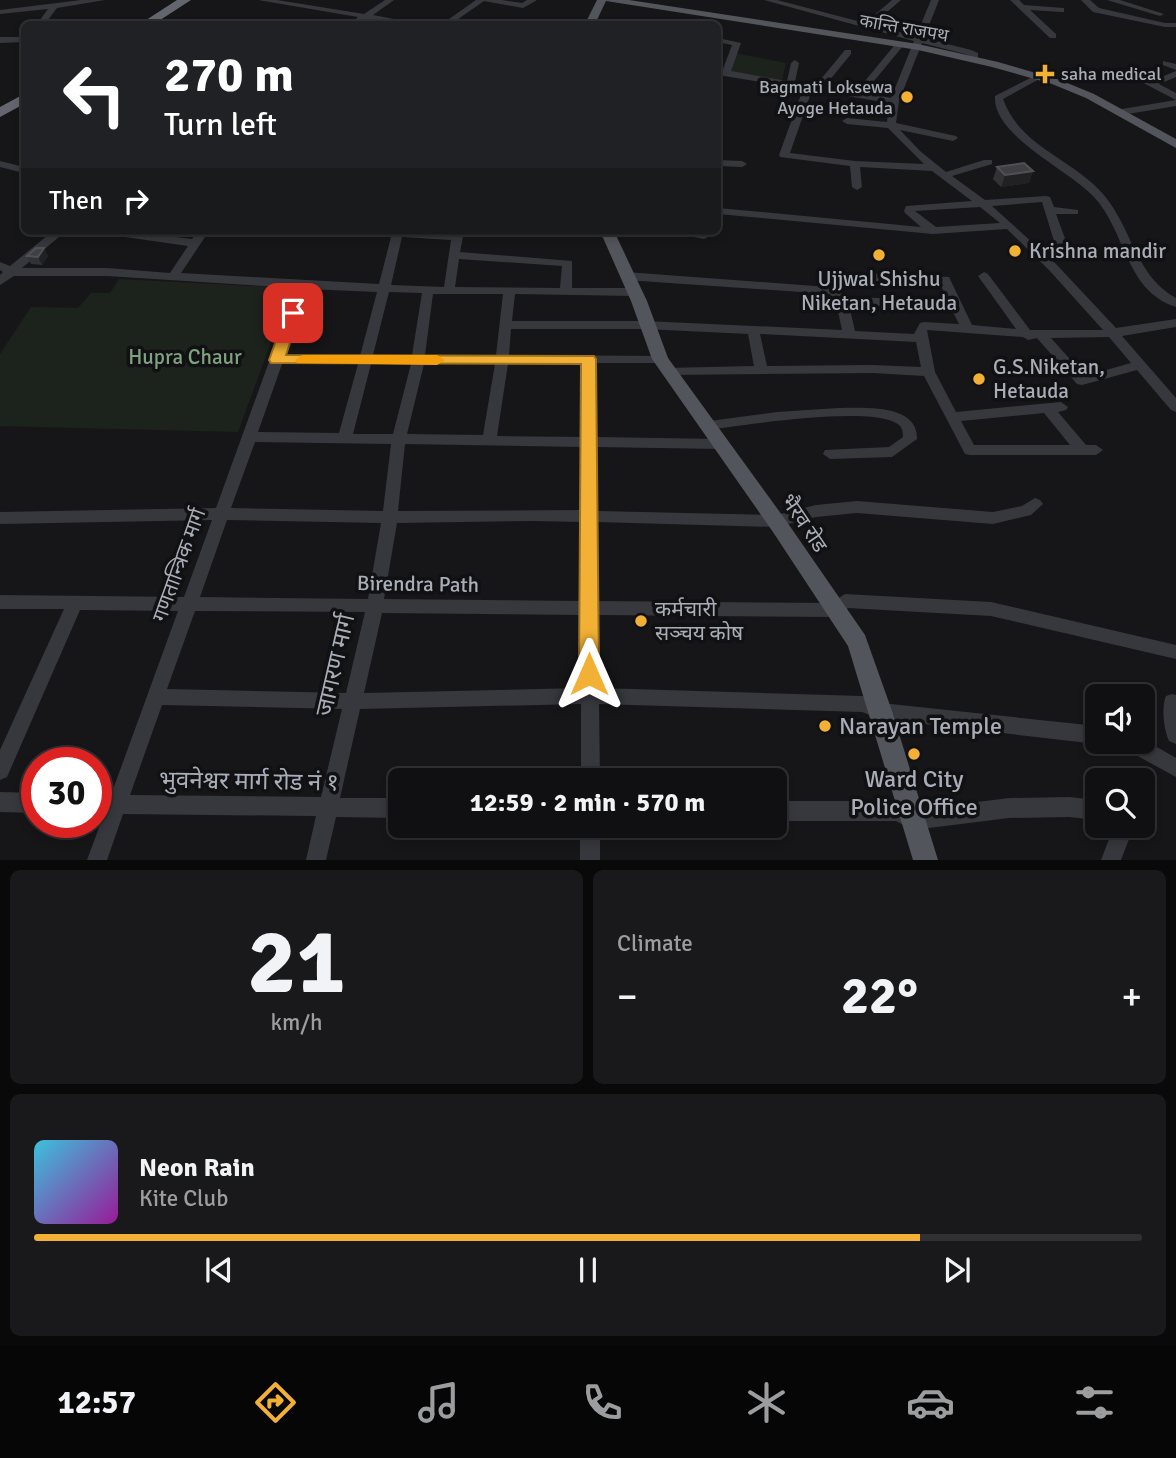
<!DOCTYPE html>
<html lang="en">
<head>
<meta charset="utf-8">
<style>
	:root { --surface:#101012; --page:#19191b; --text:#f1f3f6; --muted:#9c9d9f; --line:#303032; --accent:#f2b134 }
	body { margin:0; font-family:Signika,"Noto Sans Devanagari",sans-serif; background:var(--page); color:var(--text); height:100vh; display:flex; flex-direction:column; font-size:26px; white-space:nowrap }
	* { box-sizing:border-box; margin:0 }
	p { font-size:23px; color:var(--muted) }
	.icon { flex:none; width:38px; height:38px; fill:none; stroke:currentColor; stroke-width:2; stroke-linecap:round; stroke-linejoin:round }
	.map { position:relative; height:860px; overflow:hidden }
	.panel { display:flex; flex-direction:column; gap:10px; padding:10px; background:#09090a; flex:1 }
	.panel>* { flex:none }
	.banner { position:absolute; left:21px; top:21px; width:700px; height:214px; border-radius:10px; box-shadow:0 4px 10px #0003,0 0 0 2px var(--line); background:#202124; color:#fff; overflow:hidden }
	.controls { position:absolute; left:1085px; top:684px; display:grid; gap:14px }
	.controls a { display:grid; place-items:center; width:70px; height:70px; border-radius:10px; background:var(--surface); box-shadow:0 4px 10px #0003,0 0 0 2px var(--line); font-size:35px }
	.speed { position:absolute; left:21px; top:747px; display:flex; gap:14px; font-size:35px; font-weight:700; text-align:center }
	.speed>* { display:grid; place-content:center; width:91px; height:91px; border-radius:50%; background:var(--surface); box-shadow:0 4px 10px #0003,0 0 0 2px var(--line); line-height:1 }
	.speed .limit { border:10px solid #d22; background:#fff; color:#111 }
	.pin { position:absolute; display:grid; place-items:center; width:60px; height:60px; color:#fff; margin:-30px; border-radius:14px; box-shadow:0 4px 10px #0006 }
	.me { position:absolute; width:77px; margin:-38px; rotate:0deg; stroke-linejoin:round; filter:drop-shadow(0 0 5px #0008) }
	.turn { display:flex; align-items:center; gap:24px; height:147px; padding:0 28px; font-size:32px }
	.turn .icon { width:91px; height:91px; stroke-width:2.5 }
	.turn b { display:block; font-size:49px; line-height:60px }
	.then { display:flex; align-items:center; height:66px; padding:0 28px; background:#0003; gap:14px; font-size:26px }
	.big { font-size:52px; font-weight:700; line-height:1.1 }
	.panel .tile { flex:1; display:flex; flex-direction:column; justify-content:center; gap:10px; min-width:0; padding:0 24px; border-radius:10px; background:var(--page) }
	.panel .dial { align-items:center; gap:0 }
	.dial b { font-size:91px; line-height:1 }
	.song { display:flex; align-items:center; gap:21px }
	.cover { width:84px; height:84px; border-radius:10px; background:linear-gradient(135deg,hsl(190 70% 55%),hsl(300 70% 35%)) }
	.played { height:7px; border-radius:4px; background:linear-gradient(90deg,var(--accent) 80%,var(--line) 80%) }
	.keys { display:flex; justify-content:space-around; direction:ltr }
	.heat { display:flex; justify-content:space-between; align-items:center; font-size:38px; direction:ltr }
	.panel .tiles { flex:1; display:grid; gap:10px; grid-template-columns:1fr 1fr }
	.tile:last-child { grid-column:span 2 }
	.trip { position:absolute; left:388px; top:768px; width:399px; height:70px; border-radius:10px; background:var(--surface); box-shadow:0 4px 10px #0003,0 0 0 2px var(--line); font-weight:700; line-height:70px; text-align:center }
	.tabs { display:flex; height:112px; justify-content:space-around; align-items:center; background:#060607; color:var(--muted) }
	.tabs .icon { width:49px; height:49px }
	.tabs .current { color:var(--accent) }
	.tabs b { font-size:32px; color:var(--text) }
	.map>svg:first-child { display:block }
	.green { fill:#1c231d }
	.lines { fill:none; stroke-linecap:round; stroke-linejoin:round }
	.minor { fill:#37383d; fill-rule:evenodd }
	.major { fill:#53555c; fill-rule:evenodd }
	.highway { fill:#63666e; fill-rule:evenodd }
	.wall { fill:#323236 }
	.shaded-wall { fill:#212124 }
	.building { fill:#3f3f44; stroke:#4f5156; stroke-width:2 }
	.route { fill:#f2b134; stroke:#9d7322; stroke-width:2 }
	.slow { fill:#f59e0b }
	.poi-dot { fill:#f2b134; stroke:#111113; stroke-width:2.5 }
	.labels { text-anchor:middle; stroke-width:7; stroke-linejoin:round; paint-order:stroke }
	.far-street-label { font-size:18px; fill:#a8adb8; stroke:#111113 }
	.far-poi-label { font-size:18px; fill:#a8adb8; stroke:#111113; text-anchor:start }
	.poi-label { font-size:21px; fill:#a8adb8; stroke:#111113; text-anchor:start }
	.park-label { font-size:21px; fill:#7fa381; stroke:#111113 }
	.street-label { font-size:21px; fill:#a8adb8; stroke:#111113 }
	.near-street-label { font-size:24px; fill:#a8adb8; stroke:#111113 }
	.near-poi-label { font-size:24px; fill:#a8adb8; stroke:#111113; text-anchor:start }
</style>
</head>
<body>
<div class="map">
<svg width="1176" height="860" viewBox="0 0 1176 860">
	<rect width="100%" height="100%" fill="#161618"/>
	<path class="green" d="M735 53 786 63 782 80 727 71Z
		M119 279 291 288 238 432 0 426V354L31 307 78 308 91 293H110Z"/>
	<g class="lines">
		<path class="minor" d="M81 0H105L57 8 45 24H37L48 9 0 14V10Z
			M258 0H277L364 14 385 0H394L373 15 420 24H404L367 19 359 24H350L358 17Z
			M476 0H502L522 3 527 0H537L523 8 484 1 451 24H442Z
			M764 0H777L865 23 892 0H901L872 25 916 36 931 0H939L924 38 971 50 978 53V59L971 61 970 56 965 54 922 43 899 101 896 123 956 136 958 138 953 141 900 130 920 151 946 172 984 160H992V164L952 176 985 200 1046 196 1050 197 1054 207 1078 210V214H1056L1067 244 1061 247 1055 244 1042 202 992 206 1057 265 1116 328 1176 319V327L1122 336 1176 398V412L1171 410 1137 370 1082 385 1077 384 1037 338 1028 340 1023 337 927 330 935 372 956 412 1061 402 1068 407 1066 410 1058 412 1086 445H1096L1103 450 1096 455H970L965 454 924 376 873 373 669 375 662 371 664 368 754 366 748 334 645 329H511L509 355 665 356 666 359 660 363H596V437L720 439 727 444 720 449 596 447 597 511 776 515 816 505 857 501 993 512 1022 506 1035 498 1040 500 1043 504 1031 515 993 524 857 513 816 517 776 527 597 522 598 601 831 603 845 594 991 602 1176 645V659L991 616 848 608 835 617 598 615 599 688 862 696 881 703 1097 726V742H1101L1097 744 881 719 862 712 599 704 600 780H581V704L360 709 340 798H401V818L336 817 326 860H306L316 816 123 814 107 860H87L104 814H96V794L111 795 178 611 80 610 7 777 0 780V750L64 609H0V595L184 597 212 520 0 524V512L216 508 295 290V288L107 276H14L0 285V275L3 272 0 270V262L10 266 53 231H66L22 268H107L170 273 188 246 104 234 98 231H129L192 239 197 231H209L181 273 379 284 391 237 349 234 343 231 457 234 463 237 460 252 572 261V288H634L640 292 634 296 515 294 512 321H645L842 330 836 302 830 294 626 280 620 276 626 272 828 287 829 277 838 272 949 277 972 325 1016 329 978 276 984 272 988 274 1030 330H1103L1049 270 1007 229 933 234 718 214V208L921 227 905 213 904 211 906 206 972 201 932 171 860 167 862 187 857 190 852 187 850 166 780 157 779 155 803 89 718 75V69H723L732 45 718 42V38L741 43 731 71 787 81 791 63 795 60 799 63 795 82 816 85 845 50H851V54L824 87 856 92 897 42H903V46L864 93 891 98 914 41ZM812 90 889 103 887 122 847 118 842 121 847 124 888 128 924 164 855 161 790 153ZM980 207 1000 223 936 227 915 211ZM402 237 451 240 444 287 391 285ZM459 259 562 266 560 288 455 287ZM841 280 940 283 947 300 845 297 840 291ZM307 289 377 292 360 356H285ZM389 292 422 293 412 355H373ZM433 294H503L496 355H425ZM849 305 951 308 959 324 924 322 920 323 914 334 855 331ZM760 334 916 342 921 367 873 365 767 366ZM1109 337 1131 363 1085 376 1051 338ZM582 363V437L497 436 508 364ZM282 364H358L339 433 258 432ZM371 364H411L393 434H353ZM424 364H495L483 435 407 434ZM1044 413 1070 445H974L961 421ZM255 442 391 444 383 511 231 508ZM405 444 582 447V510L398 511ZM227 520 381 523 368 599 200 597ZM533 521 582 522 581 601 384 599 397 523ZM195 611 365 612 346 693 167 689ZM382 613 581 615V688L364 693ZM162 705 342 709 321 797 130 795Z
			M1010 0H1019L1024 5 1064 8V12H1061L1030 10 1056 34V38H1050Z
			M1081 0H1090L1099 8 1165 23H1176V27H1165L1093 12Z
			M1107 0H1120L1164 14 1160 16Z
			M0 37H24V42L0 43Z
			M1163 61 1176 64V70L1163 65Z
			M1131 70 1152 81 1176 71V77L1159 84 1176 93V100L1128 75V71Z
			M1036 75 1043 77 1003 99C1020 147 1072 158 1103 194 1132 227 1135 276 1176 298V307C1125 291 1126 231 1094 197 1070 170 992 136 995 96Z
			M1176 100V106L1122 115 1117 112 1122 109Z
			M718 160 742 161 747 164 742 167 718 166Z
			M0 161 24 167V173L0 167Z
			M563 231H603L616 235 610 238 569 234Z
			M683 231 704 233 710 236 704 239 688 236Z
			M838 408C863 408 918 403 917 439L892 457 830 459 823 454 825 450 889 447 903 437C903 431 902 426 896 423 866 406 745 425 707 430L700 425 702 422 777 412Z
			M1172 694 1176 695V744L1169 741C1164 730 1161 708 1166 696Z
			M1143 739 1176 758V777L1123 748 1121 742H1143Z
			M0 792 37 793V813L0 812Z
			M1069 797 1097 800V820L1069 817 1009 818 913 830 896 821H775V801H898L915 810 1009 798Z
			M580 826H600V860H580Z
			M1114 826H1134L1121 860H1101Z"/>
		<path class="major" d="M597 0H629L918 44 998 62 1060 80 1094 94 1176 139V148L1086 98 1052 84 992 67 918 50 606 1 595 24H585Z
			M600 231H614L647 301 668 358 787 522 865 635 892 711 938 860H913L848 646 773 532 652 359 631 301Z"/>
		<path class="highway" d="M177 0H191L154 24H140Z
			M24 94V104L0 117V107Z"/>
	</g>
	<path class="wall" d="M997 167 1033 171 1029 183 1001 187 993 179Z
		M44 248 48 256 42 265 31 264 27 256Z"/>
	<path class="shaded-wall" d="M1033 171 1029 183 1001 187 1005 175Z
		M44 248 48 256 42 265 38 257Z"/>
	<path class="building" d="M1024 163 1033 171 1005 175 997 167Z
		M36 248H44L38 257 27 256Z"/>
	<path class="route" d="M293 309 300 313 286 355 594 356 596 359 599 674 596 680 589 683 582 680 579 674 581 364 271 363 269 360 286 313Z"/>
	<path class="slow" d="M302 355H437L445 360 437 365 297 363 295 360Z"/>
	<g class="poi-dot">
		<path d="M1041.5 63.5h7v7h7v7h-7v7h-7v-7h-7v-7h7z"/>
		<circle cx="907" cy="97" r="7"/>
		<circle cx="1015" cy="251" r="7"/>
		<circle cx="879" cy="255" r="7"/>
		<circle cx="979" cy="379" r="7"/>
		<circle cx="641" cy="621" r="7"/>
		<circle cx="825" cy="726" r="7"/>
		<circle cx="914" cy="754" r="7"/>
	</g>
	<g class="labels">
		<g class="far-street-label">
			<text transform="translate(904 28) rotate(10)" y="6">कान्ति राजपथ</text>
		</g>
		<g class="far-poi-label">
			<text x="1061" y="80">saha medical</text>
			<text x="893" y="93" text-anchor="end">Bagmati Loksewa<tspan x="893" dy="21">Ayoge Hetauda</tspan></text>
		</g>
		<g class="poi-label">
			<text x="1029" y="258">Krishna mandir</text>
			<text x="879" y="286" text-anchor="middle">Ujjwal Shishu<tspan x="879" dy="24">Niketan, Hetauda</tspan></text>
			<text x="993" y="374">G.S.Niketan,<tspan x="993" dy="24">Hetauda</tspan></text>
			<text x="655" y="616">कर्मचारी<tspan x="655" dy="24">सञ्चय कोष</tspan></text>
		</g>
		<g class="park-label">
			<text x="185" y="364">Hupra Chaur</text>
		</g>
		<g class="street-label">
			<text transform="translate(804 523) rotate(56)" y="7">भैरव रोड</text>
			<text transform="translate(179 565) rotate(-70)" y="7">गणतान्त्रिक मार्ग</text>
			<text transform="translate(418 584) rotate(1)" y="7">Birendra Path</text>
		</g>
		<g class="near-street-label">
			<text transform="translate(335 665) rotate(-77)" y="8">जागरण मार्ग</text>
			<text transform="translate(249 781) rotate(1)" y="8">भुवनेश्वर मार्ग रोड नं १</text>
		</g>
		<g class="near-poi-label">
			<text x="839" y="734">Narayan Temple</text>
			<text x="914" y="787" text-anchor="middle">Ward City<tspan x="914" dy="28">Police Office</tspan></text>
		</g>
	</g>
</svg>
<div class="controls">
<a><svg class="icon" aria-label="sound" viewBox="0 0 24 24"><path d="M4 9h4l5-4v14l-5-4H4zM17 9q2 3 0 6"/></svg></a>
<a><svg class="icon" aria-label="search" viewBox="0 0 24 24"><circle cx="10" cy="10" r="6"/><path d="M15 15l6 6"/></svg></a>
</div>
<div class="speed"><div class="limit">30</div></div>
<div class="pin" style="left:293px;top:313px;background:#d93025"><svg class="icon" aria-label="arrive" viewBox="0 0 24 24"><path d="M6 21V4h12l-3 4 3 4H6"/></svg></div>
<svg class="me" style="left:589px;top:674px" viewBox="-20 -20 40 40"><path d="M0-17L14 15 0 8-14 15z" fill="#f2b134" stroke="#fff" stroke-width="4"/></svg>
<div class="trip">12:59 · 2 min · 570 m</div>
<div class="banner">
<div class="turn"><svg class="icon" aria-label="left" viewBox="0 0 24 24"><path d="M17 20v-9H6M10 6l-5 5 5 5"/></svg><div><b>270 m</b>Turn left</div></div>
<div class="then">Then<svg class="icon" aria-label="right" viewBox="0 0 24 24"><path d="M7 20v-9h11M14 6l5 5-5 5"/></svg></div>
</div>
</div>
<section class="panel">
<div class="tiles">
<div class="tile dial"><b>21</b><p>km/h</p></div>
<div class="tile"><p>Climate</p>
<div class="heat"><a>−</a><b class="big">22°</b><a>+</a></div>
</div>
<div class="tile">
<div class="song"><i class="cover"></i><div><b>Neon Rain</b><p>Kite Club</p></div></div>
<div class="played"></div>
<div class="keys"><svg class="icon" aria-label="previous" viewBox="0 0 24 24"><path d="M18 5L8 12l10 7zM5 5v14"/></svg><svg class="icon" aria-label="pause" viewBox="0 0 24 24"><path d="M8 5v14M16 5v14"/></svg><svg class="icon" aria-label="next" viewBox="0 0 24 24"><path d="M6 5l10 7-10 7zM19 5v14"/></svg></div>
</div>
</div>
</section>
<nav class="tabs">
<b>12:57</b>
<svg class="icon current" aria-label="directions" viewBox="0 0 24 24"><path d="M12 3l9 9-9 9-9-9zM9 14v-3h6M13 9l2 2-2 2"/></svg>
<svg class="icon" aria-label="music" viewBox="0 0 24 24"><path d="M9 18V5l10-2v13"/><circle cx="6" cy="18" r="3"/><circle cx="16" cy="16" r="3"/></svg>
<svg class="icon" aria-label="phone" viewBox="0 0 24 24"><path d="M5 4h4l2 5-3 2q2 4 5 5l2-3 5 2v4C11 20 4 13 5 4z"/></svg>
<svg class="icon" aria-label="climate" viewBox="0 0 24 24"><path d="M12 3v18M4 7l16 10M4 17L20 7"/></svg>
<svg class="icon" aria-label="car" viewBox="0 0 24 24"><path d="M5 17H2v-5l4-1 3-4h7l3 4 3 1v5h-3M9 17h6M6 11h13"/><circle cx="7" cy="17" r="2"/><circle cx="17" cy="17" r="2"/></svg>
<svg class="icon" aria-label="filters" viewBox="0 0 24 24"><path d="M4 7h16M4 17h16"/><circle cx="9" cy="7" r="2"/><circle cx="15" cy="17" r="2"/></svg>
</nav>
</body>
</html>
